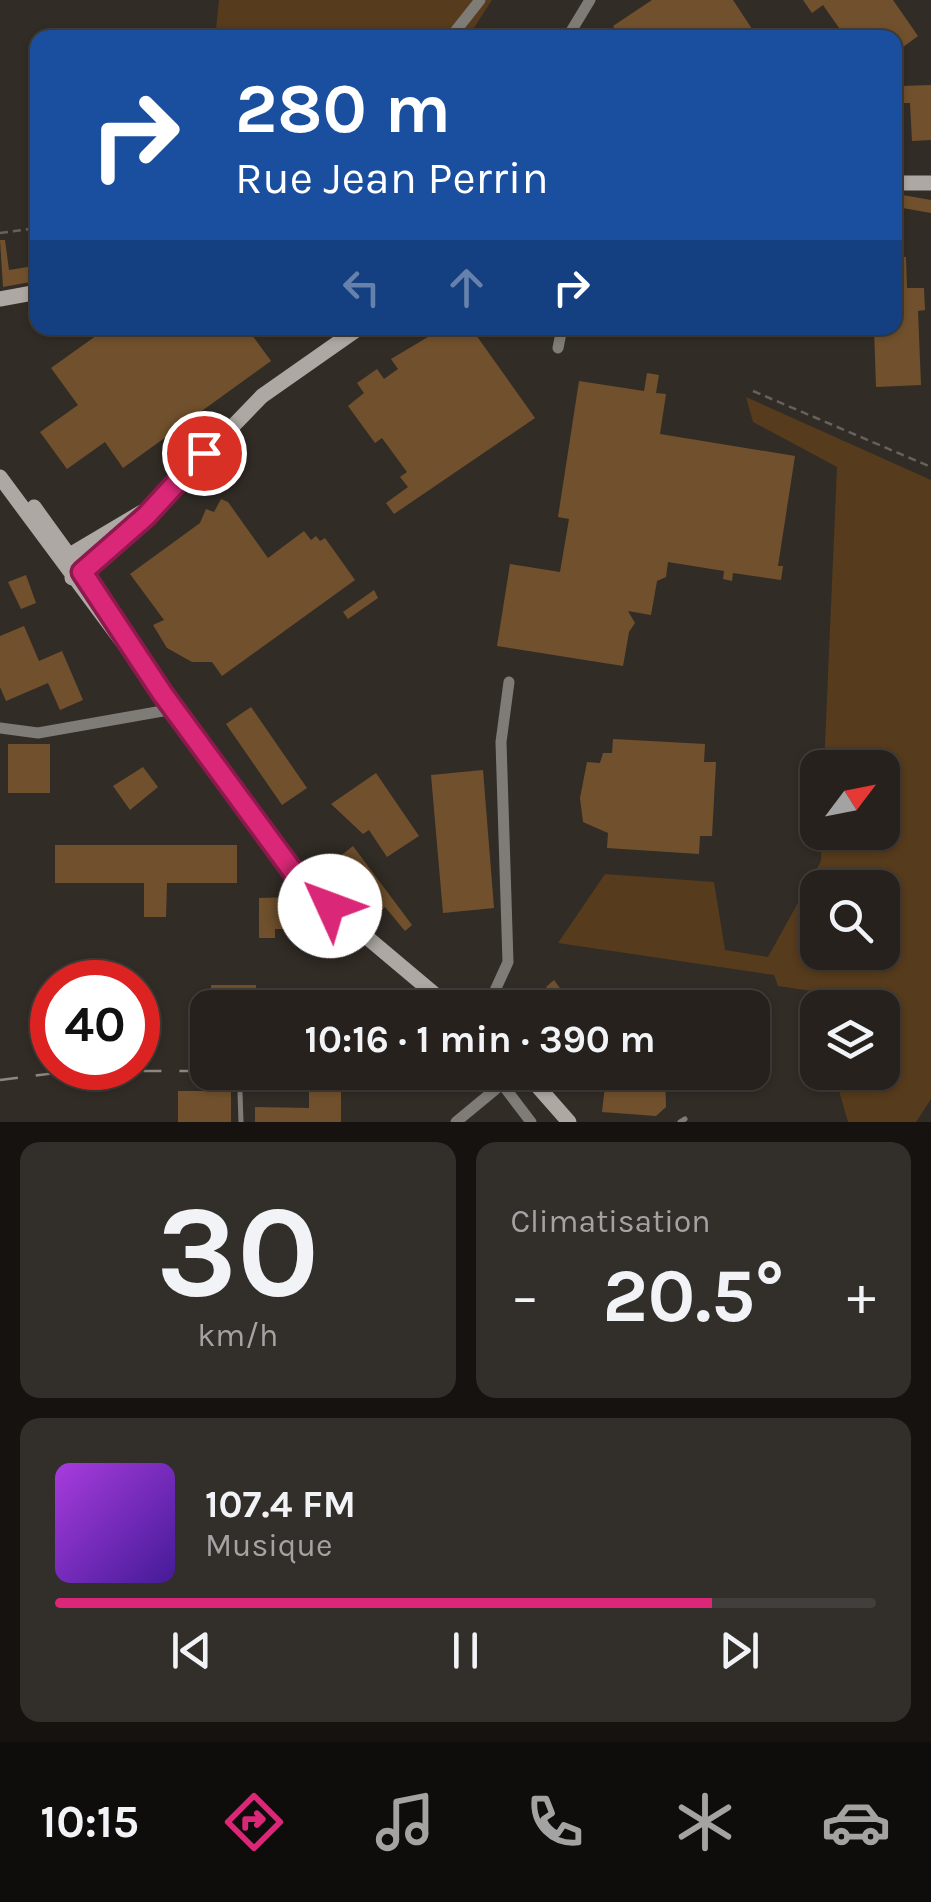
<!DOCTYPE html>
<html lang="fr">
<head>
<meta charset="utf-8">
<style>
	:root { --surface:#26211c; --page:#322e29; --text:#f1f3f6; --muted:#a4a3a3; --line:#423e3b; --accent:#db2777 }
	body { margin:0; font-family:Karla,sans-serif; background:var(--page); color:var(--text); height:100vh; display:flex; flex-direction:column; font-size:38px; white-space:nowrap }
	* { box-sizing:border-box; margin:0 }
	p { font-size:32px; color:var(--muted) }
	.icon { flex:none; width:55px; height:55px; fill:none; stroke:currentColor; stroke-width:2; stroke-linecap:round; stroke-linejoin:round }
	.map { position:relative; height:1122px; overflow:hidden }
	.side { display:flex; flex-direction:column; gap:20px; padding:20px; background:#15120f; flex:1 }
	.side>* { flex:none }
	.hud { position:absolute; left:30px; top:30px; width:872px; height:305px; border-radius:20px; box-shadow:0 2px 8px #0004,0 0 0 2px var(--line); background:#1a4fa0; color:#fff; overflow:hidden }
	.needle { width:65px; rotate:58deg }
	.controls { position:absolute; left:800px; top:750px; display:grid; gap:20px }
	.controls a { display:grid; place-items:center; width:100px; height:100px; border-radius:20px; background:var(--surface); box-shadow:0 2px 8px #0004,0 0 0 2px var(--line); font-size:50px }
	.speed { position:absolute; left:30px; top:960px; display:flex; gap:20px; font-size:50px; font-weight:700; text-align:center }
	.speed>* { display:grid; place-content:center; width:130px; height:130px; border-radius:50%; background:var(--surface); box-shadow:0 2px 8px #0004,0 0 0 2px var(--line); line-height:1 }
	.speed .limit { border:15px solid #d22; background:#fff; color:#111 }
	.pin { position:absolute; display:grid; place-items:center; width:85px; height:85px; color:#fff; margin:-42px; border:5px solid #fff; border-radius:50%; box-shadow:0 2px 10px #0007 }
	.me { position:absolute; width:110px; margin:-55px; rotate:313deg; stroke-linejoin:round; filter:drop-shadow(0 0 8px #0008) }
	.turn { display:flex; align-items:center; gap:35px; height:210px; padding:0 40px; font-size:45px }
	.turn .icon { width:130px; height:130px; stroke-width:2.5 }
	.turn b { display:block; font-size:70px; line-height:85px }
	.lanes { display:flex; align-items:center; height:95px; padding:0 40px; background:#0003; justify-content:center; gap:50px; direction:ltr }
	.lanes .off { opacity:.35 }
	.big { font-size:75px; font-weight:700; line-height:1.1 }
	.side .card { flex:1; display:flex; flex-direction:column; justify-content:center; gap:15px; min-width:0; padding:0 35px; border-radius:20px; background:var(--page) }
	.side .dial { align-items:center; gap:0 }
	.dial b { font-size:130px; line-height:1 }
	.song { display:flex; align-items:center; gap:30px }
	.cover { width:120px; height:120px; border-radius:15px; background:linear-gradient(135deg,hsl(280 70% 55%),hsl(260 70% 35%)) }
	.played { height:10px; border-radius:5px; background:linear-gradient(90deg,var(--accent) 80%,var(--line) 80%) }
	.keys { display:flex; justify-content:space-around; direction:ltr }
	.heat { display:flex; justify-content:space-between; align-items:center; font-size:55px; direction:ltr }
	.side .tiles { flex:1; display:grid; gap:20px; grid-template-columns:1fr 1fr }
	.card:last-child { grid-column:span 2 }
	.trip { position:absolute; left:190px; top:990px; width:580px; height:100px; border-radius:20px; background:var(--surface); box-shadow:0 2px 8px #0004,0 0 0 2px var(--line); font-weight:700; line-height:100px; text-align:center }
	.tab-bar { display:flex; height:160px; justify-content:space-around; align-items:center; background:#0f0d0b; color:var(--muted) }
	.tab-bar .icon { width:70px; height:70px }
	.tab-bar .on { color:var(--accent) }
	.tab-bar b { font-size:45px; color:var(--text) }
	.map>svg:first-child { display:block }
	.green { fill:#563b1c; fill-rule:evenodd }
	.building { fill:#71512d }
	.lines { fill:none; stroke-linecap:round; stroke-linejoin:round }
	.path { stroke:#66615c; stroke-width:2.5; stroke-dasharray:8 5; stroke-linecap:butt }
	.lane { stroke:#7f7c78; stroke-width:5 }
	.street { stroke:#7f7c78; stroke-width:11 }
	.secondary { stroke:#ada8a3; stroke-width:15 }
	.rail { stroke:#8d8883; stroke-width:2.5; stroke-dasharray:18 18; stroke-linecap:butt }
	.route-casing { stroke:#8e194d; stroke-width:25 }
	.route { stroke:#db2777; stroke-width:18 }
</style>
</head>
<body>
<div class="map">
<svg width="931" height="1122" viewBox="0 0 931 1122">
	<rect width="100%" height="100%" fill="#322c26"/>
	<path class="green" d="M219 0H492L468 37 215 38Z
		M746 397 931 480V1099L916 1122H848L834 1073 882 1072V1008L854 1007 859 998 778 986 774 975 558 943 605 874 714 882 725 950 768 957 821 861 822 833 882 832V768L824 767 837 467 753 422ZM818 888H882V952H818Z"/>
	<path class="building" d="M652 0H733L758 38H620L613 26Z
		M803 0H893L918 36 895 53V38H846L823 5 812 13Z
		M931 85V140L912 141 910 103H902L901 86Z
		M897 194 931 200V213L897 207Z
		M0 240H5L9 270 34 266 36 281 3 287Z
		M895 257H906L907 288H924L925 310 918 311 921 385 876 387 874 328H895Z
		M107 328H247L271 361 123 468 105 442 67 469 40 432 78 405 51 368Z
		M443 328H471L535 418 394 514 386 503 408 487 400 477 407 472 382 438 375 443 348 406 364 393 357 383 377 369 384 379 398 369 391 359Z
		M647 373 659 375 656 393 666 394 660 434 795 456 778 566H783L781 580 733 573 732 581 723 579 724 571 668 562 666 577 657 581 651 615 628 611 635 623 629 632 623 666 497 646 510 564 560 572 569 519 558 517 579 381 644 391Z
		M221 499 228 502 268 558 304 531 311 540 316 536 320 541 325 538 355 580 222 676 212 662H192L167 648 153 625 164 620 130 574 200 523 206 509 214 512Z
		M26 575 36 603 21 609 8 582Z
		M374 590 378 598 348 619 343 612Z
		M24 626 39 661 62 651 83 700 60 710 48 683 6 701 0 687V636Z
		M251 707 307 788 282 805 226 724Z
		M613 739 705 744 704 762H716L712 836H700L699 854 607 848 608 833 583 822 580 798 587 762 600 763 603 753H612Z
		M8 744H50V793H8Z
		M143 767 158 787 130 810 113 786Z
		M483 770 494 908 443 913 431 775Z
		M376 773 419 836 387 857 369 830 363 834 331 804Z
		M55 845H237V883H167L166 917H144V883H55Z
		M353 846 412 925 405 931 385 907 370 919 329 865Z
		M292 897 303 909 302 929H275V938H259V898Z
		M554 980 575 1008H561L546 987Z
		M211 985H256L255 1008H211Z
		M577 1072H665L666 1107 656 1116 602 1112 605 1086 578 1083 583 1078Z
		M309 1083H341V1122H255V1107L309 1108Z
		M178 1091H231V1122H178Z"/>
	<g class="lines">
		<path class="path" d="M0 233 38 228
			M753 391 931 467"/>
		<path class="lane" d="M895 151 897 180
			M240 1093 241 1122
			M680 1122 685 1119"/>
		<path class="street" d="M450 38 480 0
			M567 38 590 0
			M558 348 562 328
			M0 728 38 733 174 709
			M487 1008 508 962 501 742 509 682
			M513 1072 502 1084 531 1122
			M456 1122 502 1084"/>
		<path class="secondary" d="M895 183H931
			M0 299 38 292
			M0 477 300 881 451 1008
			M34 507 120 626
			M63 559 142 512
			M72 578 146 516 262 396 359 328
			M525 1072 569 1122"/>
		<path class="rail" d="M0 1080 71 1071H208"/>
	</g>
	<g class="lines">
		<defs>
			<path id="route" d="M204 453 146 516 82 572 162 693 300 881 330 906"/>
		</defs>
		<use href="#route" class="route-casing"/>
		<use href="#route" class="route"/>
	</g>
</svg>
<div class="controls">
<a><svg class="needle" viewBox="-14 -14 28 28"><path d="M0-13l5 13h-10z" fill="#e53935"/><path d="M0 13l5-13h-10z" fill="#a4a3a3"/></svg></a>
<a><svg class="icon" aria-label="search" viewBox="0 0 24 24"><circle cx="10" cy="10" r="6"/><path d="M15 15l6 6"/></svg></a>
<a><svg class="icon" aria-label="layers" viewBox="0 0 24 24"><path d="M12 4l9 5-9 5-9-5zM3 14l9 5 9-5"/></svg></a>
</div>
<div class="speed"><div class="limit">40</div></div>
<div class="pin" style="left:204px;top:453px;background:#d93025"><svg class="icon" aria-label="arrive" viewBox="0 0 24 24"><path d="M6 21V4h12l-3 4 3 4H6"/></svg></div>
<svg class="me" style="left:330px;top:906px" viewBox="-20 -20 40 40"><circle r="19" fill="#fff"/><path d="M0-13L10 11 0 6-10 11z" fill="#db2777"/></svg>
<div class="trip">10:16 · 1 min · 390 m</div>
<div class="hud">
<div class="turn"><svg class="icon" aria-label="right" viewBox="0 0 24 24"><path d="M7 20v-9h11M14 6l5 5-5 5"/></svg><div><b>280 m</b>Rue Jean Perrin</div></div>
<div class="lanes"><svg class="icon off" aria-label="left" viewBox="0 0 24 24"><path d="M17 20v-9H6M10 6l-5 5 5 5"/></svg><svg class="icon off" aria-label="ahead" viewBox="0 0 24 24"><path d="M12 20V5M6 11l6-6 6 6"/></svg><svg class="icon" aria-label="right" viewBox="0 0 24 24"><path d="M7 20v-9h11M14 6l5 5-5 5"/></svg></div>
</div>
</div>
<section class="side">
<div class="tiles">
<div class="card dial"><b>30</b><p>km/h</p></div>
<div class="card"><p>Climatisation</p>
<div class="heat"><a>−</a><b class="big">20.5°</b><a>+</a></div>
</div>
<div class="card">
<div class="song"><i class="cover"></i><div><b>107.4 FM</b><p>Musique</p></div></div>
<div class="played"></div>
<div class="keys"><svg class="icon" aria-label="previous" viewBox="0 0 24 24"><path d="M18 5L8 12l10 7zM5 5v14"/></svg><svg class="icon" aria-label="pause" viewBox="0 0 24 24"><path d="M8 5v14M16 5v14"/></svg><svg class="icon" aria-label="next" viewBox="0 0 24 24"><path d="M6 5l10 7-10 7zM19 5v14"/></svg></div>
</div>
</div>
</section>
<nav class="tab-bar">
<b>10:15</b>
<svg class="icon on" aria-label="directions" viewBox="0 0 24 24"><path d="M12 3l9 9-9 9-9-9zM9 14v-3h6M13 9l2 2-2 2"/></svg>
<svg class="icon" aria-label="music" viewBox="0 0 24 24"><path d="M9 18V5l10-2v13"/><circle cx="6" cy="18" r="3"/><circle cx="16" cy="16" r="3"/></svg>
<svg class="icon" aria-label="phone" viewBox="0 0 24 24"><path d="M5 4h4l2 5-3 2q2 4 5 5l2-3 5 2v4C11 20 4 13 5 4z"/></svg>
<svg class="icon" aria-label="climate" viewBox="0 0 24 24"><path d="M12 3v18M4 7l16 10M4 17L20 7"/></svg>
<svg class="icon" aria-label="car" viewBox="0 0 24 24"><path d="M5 17H2v-5l4-1 3-4h7l3 4 3 1v5h-3M9 17h6M6 11h13"/><circle cx="7" cy="17" r="2"/><circle cx="17" cy="17" r="2"/></svg>
</nav>
</body>
</html>
